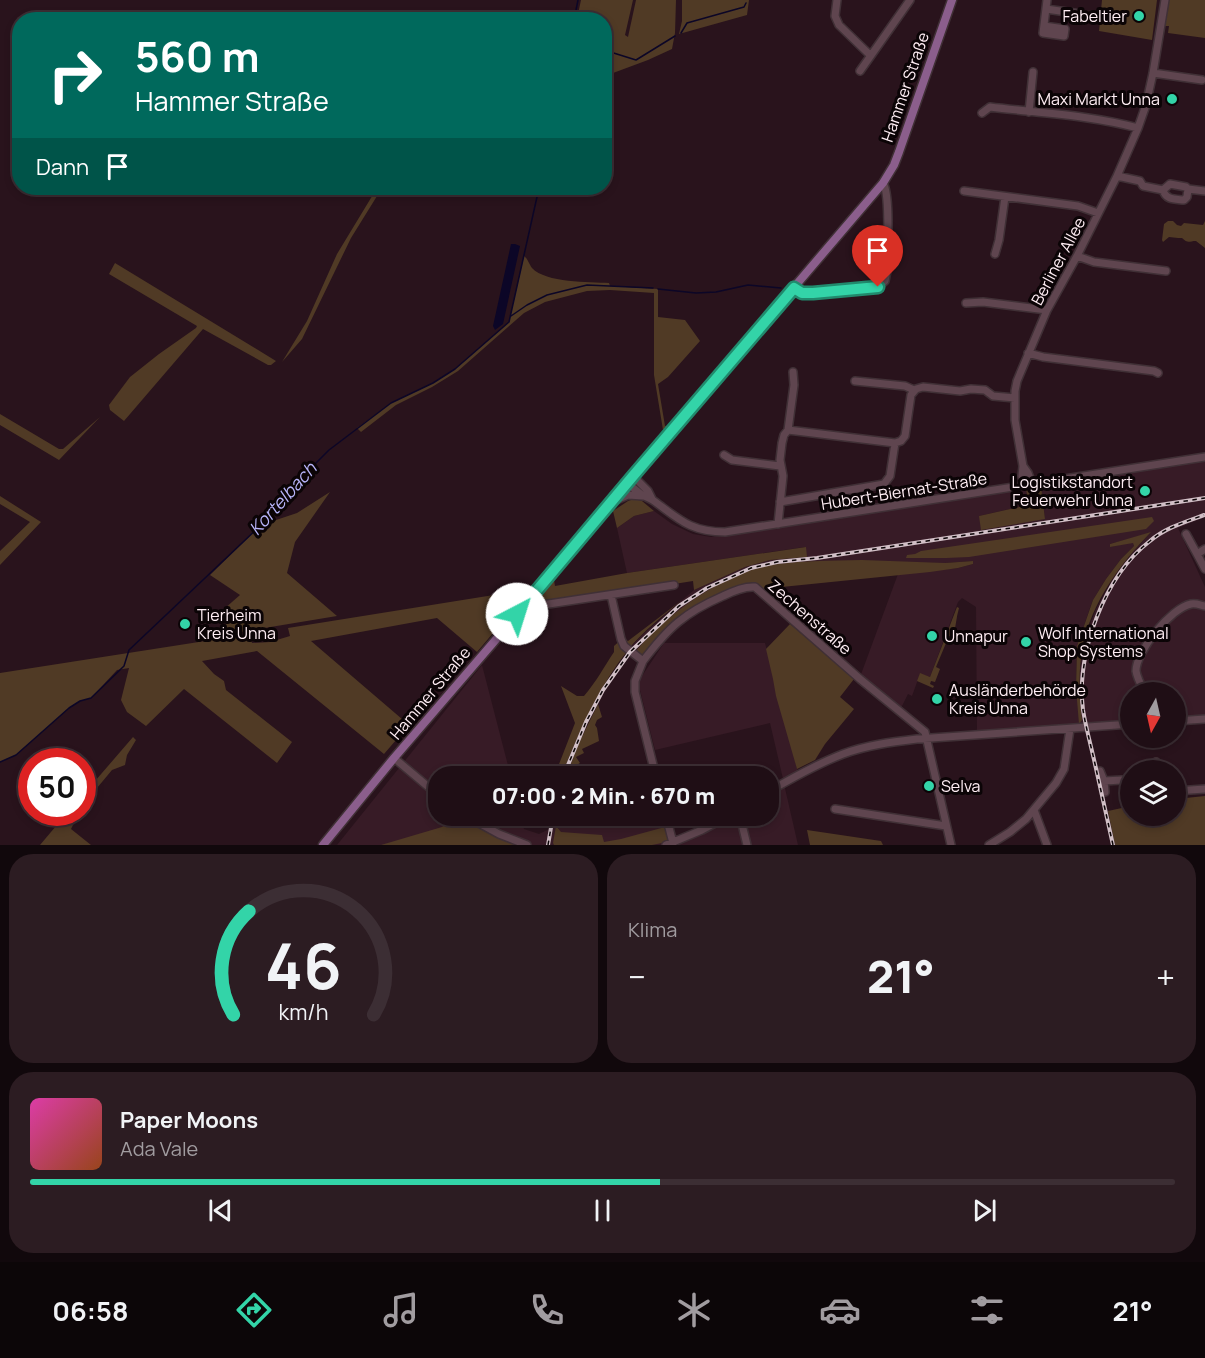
<!DOCTYPE html>
<html lang="de">
<head>
<meta charset="utf-8">
<style>
	:root { --surface:#1f0e15; --page:#2c1c22; --text:#f1f3f6; --muted:#a19ca0; --line:#3c2e34; --accent:#33d4a8 }
	body { margin:0; font-family:Manrope,sans-serif; background:var(--page); color:var(--text); height:100vh; display:flex; flex-direction:column; font-size:22px; white-space:nowrap }
	* { box-sizing:border-box; margin:0 }
	p { font-size:20px; color:var(--muted) }
	.icon { flex:none; width:33px; height:33px; fill:none; stroke:currentColor; stroke-width:2; stroke-linecap:round; stroke-linejoin:round }
	.map { position:relative; height:845px; overflow:hidden }
	.details { display:flex; flex-direction:column; gap:9px; padding:9px; background:#11080c; flex:1 }
	.details>* { flex:none }
	.guide { position:absolute; left:12px; top:12px; width:600px; height:183px; border-radius:24px; box-shadow:0 3px 9px #0003,0 0 0 2px var(--line); background:#00695c; color:#fff; overflow:hidden }
	.needle { width:39px; rotate:188deg }
	.buttons { position:absolute; left:1120px; top:682px; display:grid; gap:12px }
	.buttons a { display:grid; place-items:center; width:66px; height:66px; border-radius:50%; background:var(--surface); box-shadow:0 3px 9px #0003,0 0 0 2px var(--line); font-size:30px }
	.speed { position:absolute; left:18px; top:748px; display:flex; gap:12px; font-size:30px; font-weight:700; text-align:center }
	.speed>* { display:grid; place-content:center; width:78px; height:78px; border-radius:50%; background:var(--surface); box-shadow:0 3px 9px #0003,0 0 0 2px var(--line); line-height:1 }
	.speed .limit { border:9px solid #d22; background:#fff; color:#111 }
	.pin { position:absolute; display:grid; place-items:center; width:51px; height:51px; color:#fff; margin:-62px -26px; border-radius:50% 50% 50% 0; rotate:-45deg; box-shadow:0 0 6px #0007 }
	.pin .icon { rotate:45deg }
	.me { position:absolute; width:66px; margin:-33px; rotate:40deg; stroke-linejoin:round; filter:drop-shadow(0 0 4px #0008) }
	.turn { display:flex; align-items:center; gap:21px; height:126px; padding:0 24px; font-size:27px }
	.turn .icon { width:78px; height:78px; stroke-width:2.5 }
	.turn b { display:block; font-size:42px; line-height:51px }
	.then { display:flex; align-items:center; height:57px; padding:0 24px; background:#0003; gap:12px; font-size:22px }
	.big { font-size:45px; font-weight:800; line-height:1.1 }
	.details .tile { flex:1; display:flex; flex-direction:column; justify-content:center; gap:9px; min-width:0; padding:0 21px; border-radius:24px; background:var(--page) }
	.details .dial { align-items:center; gap:0 }
	.dial svg { height:156px; overflow:visible; fill:none; stroke:var(--line); stroke-width:7; stroke-linecap:round; text-anchor:middle }
	.dial text { fill:var(--text); stroke:none }
	.song { display:flex; align-items:center; gap:18px }
	.cover { width:72px; height:72px; border-radius:9px; background:linear-gradient(135deg,hsl(320 70% 55%),hsl(20 70% 35%)) }
	.played { height:6px; border-radius:3px; background:linear-gradient(90deg,var(--accent) 55%,var(--line) 55%) }
	.keys { display:flex; justify-content:space-around; direction:ltr }
	.heat { display:flex; justify-content:space-between; align-items:center; font-size:33px; direction:ltr }
	.details .tiles { flex:1; display:grid; gap:9px; grid-template-columns:1fr 1fr }
	.tile:last-child { grid-column:span 2 }
	.trip { position:absolute; left:428px; top:766px; width:351px; height:60px; border-radius:24px; background:var(--surface); box-shadow:0 3px 9px #0003,0 0 0 2px var(--line); font-weight:800; line-height:60px; text-align:center }
	.tab-bar { display:flex; height:96px; justify-content:space-around; align-items:center; background:#0c0608; color:var(--muted) }
	.tab-bar .icon { width:42px; height:42px }
	.tab-bar .selected { color:var(--accent) }
	.tab-bar b { font-size:27px; color:var(--text) }
	.map>svg:first-child { display:block }
	.built { fill:#371b26; fill-rule:evenodd }
	.green { fill:#503a25 }
	.water { fill:#0c0627 }
	.lines { fill:none; stroke-linecap:round; stroke-linejoin:round }
	.stream { stroke:#0c0627; stroke-width:1.5 }
	.minor-casing { stroke:#403036; stroke-width:10 }
	.major-casing { stroke:#403036; stroke-width:11 }
	.minor { stroke:#5f454f; stroke-width:7 }
	.major { stroke:#8b5e8c; stroke-width:8 }
	.rail-casing { stroke:#d1bfc6; stroke-width:4 }
	.rail { stroke:#0b0406; stroke-width:1.5; stroke-dasharray:4.5; stroke-linecap:butt }
	.route-casing { stroke:#218a6d; stroke-width:15 }
	.route { stroke:#33d4a8; stroke-width:10 }
	.poi-dot { fill:#33d4a8; stroke:#0b0406; stroke-width:2 }
	.labels { text-anchor:middle; stroke-width:6; stroke-linejoin:round; paint-order:stroke }
	.poi-label { font-size:16px; fill:#ffeef4; stroke:#0b0406; text-anchor:start }
	.street-label { font-size:16px; fill:#ffeef4; stroke:#0b0406 }
	.water-label { font-size:18px; font-style:italic; fill:#b8b5fa; stroke:#0b0406 }
</style>
</head>
<body>
<div class="map">
<svg width="1205" height="845" viewBox="0 0 1205 845">
	<rect width="100%" height="100%" fill="#29131c"/>
	<path class="built" d="M1205 460V517L1178 528 1205 587V719L1176 721V693H1131V724L977 735 976 607 962 598 958 602 930 677 920 674 912 696 908 694 901 708 860 677 898 574 958 568 973 564V561L945 563 802 562 764 566 727 580 702 594 667 619 634 653 630 648 642 635 694 590 745 567 770 560 806 557 805 547 627 573 617 528 634 516 654 511 672 524 693 534 711 537 729 535 1026 488 1028 505 979 516 1045 519 1041 486ZM1150 533 1132 553 1115 575 1095 611 1083 645 1079 676V698L1076 688 1077 646 1090 608 1093 600 1106 579 1121 559 1134 546 1133 543H1129L1110 547V544Z
		M664 643H765L799 776 784 784 798 845H337L482 665 511 777H438V816H520L524 829 539 834 576 816H666L673 842 728 816H768V792L784 783 770 723 655 750 638 682Z"/>
	<path class="green" d="M581 0H633L625 35 628 37 636 0H676L675 33 672 49 648 60 605 76V49H610L605 48 604 20 577 19Z
		M682 0H749L747 15 679 34 682 21Z
		M1102 0H1157L1152 40 1099 31Z
		M1168 0H1205V38L1168 33 1169 26H1164Z
		M377 188H382L351 238 302 339 282 362 307 321 337 254Z
		M1168 221H1173L1177 225 1181 226 1184 223 1203 225 1205 221V248L1196 241C1189 241 1188 244 1182 238H1178L1169 237 1163 242 1162 240 1164 224Z
		M524 256C528 259 529 264 532 268 546 283 589 282 609 283L610 286 658 289V317L685 320 700 341 668 377 658 384 665 426H667L663 430 654 375V293L610 290 587 291 545 302 524 313 458 371 432 387 396 405 361 432 357 428 391 403 433 383 455 369 509 322Z
		M115 263 276 361 271 365H268L203 329 124 421 110 410 109 405 130 377 159 354 196 328 197 326 109 274Z
		M0 414 59 449H63L100 417 59 460 0 425Z
		M1041 486 1045 519 981 530 979 516 1028 505 1026 488Z
		M330 492 295 542 287 573 337 616 228 634 226 624 216 616 240 595 210 575 261 525 297 513Z
		M0 496 41 522 0 565V551L30 522 0 504Z
		M634 499 642 501 654 511 634 516 617 528 613 511 628 501Z
		M1152 517 1154 521 1146 529 969 557 946 558H906L907 555 915 554 921 551Z
		M1151 532C1121 563 1091 603 1083 646 1078 671 1079 695 1082 720L1079 724 1076 688 1077 646 1093 600 1106 579 1121 559 1134 546 1133 543 1110 547V544Z
		M806 547 807 557 770 560 745 567 694 590 693 581 542 605 534 604 553 580H554L555 586 627 573Z
		M862 560 945 563 973 561V564L958 568 930 572 762 589 747 586 679 620 643 661 633 654C644 642 655 629 669 618 694 597 732 573 765 566 797 560 830 561 862 560Z
		M500 594 503 603 521 600 477 652 437 618 311 641 409 725 384 754 257 651 202 661 214 674 224 681 226 690 292 742 277 763 184 689 146 726 127 712 121 700 129 668 117 670 91 698 80 701 69 708 16 755 0 762V673L250 634 252 643 270 642 290 636 288 628Z
		M682 600C663 616 643 631 628 650 598 688 579 732 561 777H554L575 723 561 686 577 696H584C596 682 604 667 614 652V646L623 638 628 641Z
		M957 607 959 608C956 618 956 627 953 637L949 636 936 667 940 669 935 682 931 681 930 684 934 686 933 688 917 681 920 673 930 677Z
		M790 624 854 679 840 697 854 709 825 744 815 760 797 769 776 696 773 679 766 649Z
		M598 704 602 717 597 720 595 725 597 728 599 741 582 749 584 753 576 757 580 763 575 766 582 777H566L578 745Z
		M133 737 136 740 127 755 125 765 112 770 87 800 83 807V795Z
		M1205 796V845H1115L1108 811 1131 806V816H1176V799Z
		M67 813H79L71 829 91 845H40Z
		M456 816H466L527 845H381L442 827Z
		M556 816H558L556 826 561 832 602 835 604 842 621 839 665 827 669 837 667 842 652 845H554L553 843 556 826 553 827Z
		M807 830 881 841 883 845H810Z"/>
	<path class="water" d="M511 244H515L520 246 503 324 495 330 493 326Z"/>
	<g class="lines">
		<path class="stream" d="M574 20 578 0
			M681 33 687 23 744 7 746 3
			M604 50 636 60 675 36
			M658 289 696 293 716 292 748 285 781 288
			M511 316 527 305 547 295 587 285 653 288
			M0 762 16 755 69 708 80 701 91 698 124 666 129 650 261 525 271 508 329 450 391 403 433 383 455 369 509 322 539 188"/>
		<defs>
			<path id="minor" d="M837 0 835 16 839 25 870 55
				M1046 9 1081 14
				M1044 26 1065 29 1064 36 1043 33 1047 0
				M860 71 910 0
				M1153 73 1202 80
				M1029 112 1033 72
				M982 113 990 107C1039 113 1090 115 1138 128
				M1117 176 1140 181 1143 186 1163 190 1170 184 1186 187 1188 189 1187 197 1184 200C1174 199 1166 200 1163 190
				M1188 189 1205 191
				M964 191 1078 206 1098 213
				M995 254 999 240 1005 197
				M1077 256 1094 262 1166 271
				M794 288 802 293H813L878 287 885 281 887 271C887 254 891 195 883 183
				M966 303 983 302 1047 310
				M1028 353 1043 357 1154 371 1158 373
				M855 381 905 386 914 390
				M788 430 794 385 793 372
				M724 455 732 460 780 466
				M1023 466 1028 473 1032 484
				M633 476 648 491 652 499
				M627 483C632 487 637 491 642 495 646 497 650 498 654 501 680 520 691 532 725 532L1205 457
				M1024 485 1022 476 1023 466 1015 420V391L1017 381 1047 310 1077 256 1117 176 1138 128 1146 105 1153 73 1165 0
				M614 501 628 495 643 496
				M780 502 884 484 890 476 895 443
				M778 524 783 476 780 460 782 443 784 435 788 430 895 443 901 441 905 436 911 395 916 389 923 387 960 391 971 389 985 390 993 396 1015 398
				M1186 534 1197 554
				M1205 549 1197 554 1205 569
				M611 595 621 639 624 646 643 661C669 627 684 613 723 596 733 591 744 586 755 587L860 679 925 732 951 845
				M542 605 674 585
				M643 661 635 681V692L656 777
				M1145 693C1142 687 1137 678 1136 671 1136 651 1171 608 1191 604 1196 603 1200 605 1205 606
				M1176 721 1205 719
				M394 758 438 795
				M1156 762V771
				M1100 771 1104 781
				M1176 791 1205 789
				M768 792C792 778 817 764 843 754 867 745 892 742 917 739L1131 724
				M1105 792 1104 781 1122 780 1124 784
				M1125 793 1124 784H1131
				M835 809 946 826
				M1034 810 1047 845
				M466 816 499 834 527 845
				M666 816 673 843
				M740 816 747 845
				M666 845 702 830 728 816
				M989 845 1010 832 1026 819 1056 783 1064 769 1070 729"/>
			<path id="major" d="M323 845 394 758 530 600 633 476 883 183 894 165 899 152 952 0"/>
		</defs>
		<use href="#minor" class="minor-casing"/>
		<use href="#major" class="major-casing"/>
		<use href="#minor" class="minor"/>
		<use href="#major" class="major"/>
		<defs>
			<path id="rail" d="M563 777 586 722 603 690 630 652 679 606 707 588 751 568 777 562 817 558 1205 498
				M548 845 553 816
				M1113 845C1107 818 1101 791 1095 764 1091 746 1086 728 1083 710 1076 654 1104 576 1150 541 1165 528 1185 522 1204 515"/>
		</defs>
		<use href="#rail" class="rail-casing"/>
		<use href="#rail" class="rail"/>
	</g>
	<g class="lines">
		<defs>
			<path id="route" d="M517 614 633 476 794 288 802 293H813L878 287"/>
		</defs>
		<use href="#route" class="route-casing"/>
		<use href="#route" class="route"/>
	</g>
	<g class="poi-dot">
		<circle cx="1139" cy="16" r="6"/>
		<circle cx="1172" cy="99" r="6"/>
		<circle cx="1145" cy="491" r="6"/>
		<circle cx="185" cy="624" r="6"/>
		<circle cx="932" cy="636" r="6"/>
		<circle cx="1026" cy="642" r="6"/>
		<circle cx="937" cy="699" r="6"/>
		<circle cx="929" cy="786" r="6"/>
	</g>
	<g class="labels">
		<g class="poi-label">
			<text x="1127" y="22" text-anchor="end">Fabeltier</text>
			<text x="1160" y="105" text-anchor="end">Maxi Markt Unna</text>
			<text x="1133" y="488" text-anchor="end">Logistikstandort<tspan x="1133" dy="18">Feuerwehr Unna</tspan></text>
			<text x="197" y="621">Tierheim<tspan x="197" dy="18">Kreis Unna</tspan></text>
			<text x="1038" y="639">Wolf International<tspan x="1038" dy="18">Shop Systems</tspan></text>
			<text x="944" y="642">Unnapur</text>
			<text x="949" y="696">Ausländerbehörde<tspan x="949" dy="18">Kreis Unna</tspan></text>
			<text x="941" y="792">Selva</text>
		</g>
		<g class="street-label">
			<text transform="translate(905 87) rotate(-71)" y="6">Hammer Straße</text>
			<text transform="translate(1058 261) rotate(-62)" y="6">Berliner Allee</text>
			<text transform="translate(904 491) rotate(-9)" y="6">Hubert-Biernat-Straße</text>
			<text transform="translate(810 617) rotate(41)" y="6">Zechenstraße</text>
			<text transform="translate(430 693) rotate(-50)" y="6">Hammer Straße</text>
		</g>
		<g class="water-label">
			<text transform="translate(283 499) rotate(-48)" y="6">Kortelbach</text>
		</g>
	</g>
</svg>
<div class="buttons">
<a><svg class="needle" viewBox="-14 -14 28 28"><path d="M0-13l5 13h-10z" fill="#e53935"/><path d="M0 13l5-13h-10z" fill="#a19ca0"/></svg></a>
<a><svg class="icon" aria-label="layers" viewBox="0 0 24 24"><path d="M12 4l9 5-9 5-9-5zM3 14l9 5 9-5"/></svg></a>
</div>
<div class="speed"><div class="limit">50</div></div>
<div class="pin" style="left:878px;top:287px;background:#d93025"><svg class="icon" aria-label="arrive" viewBox="0 0 24 24"><path d="M6 21V4h12l-3 4 3 4H6"/></svg></div>
<svg class="me" style="left:517px;top:614px" viewBox="-20 -20 40 40"><circle r="19" fill="#fff"/><path d="M0-13L10 11 0 6-10 11z" fill="#33d4a8"/></svg>
<div class="trip">07:00 · 2 Min. · 670 m</div>
<div class="guide">
<div class="turn"><svg class="icon" aria-label="right" viewBox="0 0 24 24"><path d="M7 20v-9h11M14 6l5 5-5 5"/></svg><div><b>560 m</b>Hammer Straße</div></div>
<div class="then">Dann<svg class="icon" aria-label="arrive" viewBox="0 0 24 24"><path d="M6 21V4h12l-3 4 3 4H6"/></svg></div>
</div>
</div>
<section class="details">
<div class="tiles">
<div class="tile dial"><svg viewBox="0 0 100 80">
<path d="M14 69A42 42 0 1 1 86 69"/>
<path d="M14 69A42 42 0 0 1 22 16" stroke="#33d4a8"/>
<text x="50" y="56" font-size="32" font-weight="700">46</text>
<text x="50" y="72" font-size="11">km/h</text>
</svg></div>
<div class="tile"><p>Klima</p>
<div class="heat"><a>−</a><b class="big">21°</b><a>+</a></div>
</div>
<div class="tile">
<div class="song"><i class="cover"></i><div><b>Paper Moons</b><p>Ada Vale</p></div></div>
<div class="played"></div>
<div class="keys"><svg class="icon" aria-label="previous" viewBox="0 0 24 24"><path d="M18 5L8 12l10 7zM5 5v14"/></svg><svg class="icon" aria-label="pause" viewBox="0 0 24 24"><path d="M8 5v14M16 5v14"/></svg><svg class="icon" aria-label="next" viewBox="0 0 24 24"><path d="M6 5l10 7-10 7zM19 5v14"/></svg></div>
</div>
</div>
</section>
<nav class="tab-bar">
<b>06:58</b>
<svg class="icon selected" aria-label="directions" viewBox="0 0 24 24"><path d="M12 3l9 9-9 9-9-9zM9 14v-3h6M13 9l2 2-2 2"/></svg>
<svg class="icon" aria-label="music" viewBox="0 0 24 24"><path d="M9 18V5l10-2v13"/><circle cx="6" cy="18" r="3"/><circle cx="16" cy="16" r="3"/></svg>
<svg class="icon" aria-label="phone" viewBox="0 0 24 24"><path d="M5 4h4l2 5-3 2q2 4 5 5l2-3 5 2v4C11 20 4 13 5 4z"/></svg>
<svg class="icon" aria-label="climate" viewBox="0 0 24 24"><path d="M12 3v18M4 7l16 10M4 17L20 7"/></svg>
<svg class="icon" aria-label="car" viewBox="0 0 24 24"><path d="M5 17H2v-5l4-1 3-4h7l3 4 3 1v5h-3M9 17h6M6 11h13"/><circle cx="7" cy="17" r="2"/><circle cx="17" cy="17" r="2"/></svg>
<svg class="icon" aria-label="filters" viewBox="0 0 24 24"><path d="M4 7h16M4 17h16"/><circle cx="9" cy="7" r="2"/><circle cx="15" cy="17" r="2"/></svg>
<b>21°</b>
</nav>
</body>
</html>
